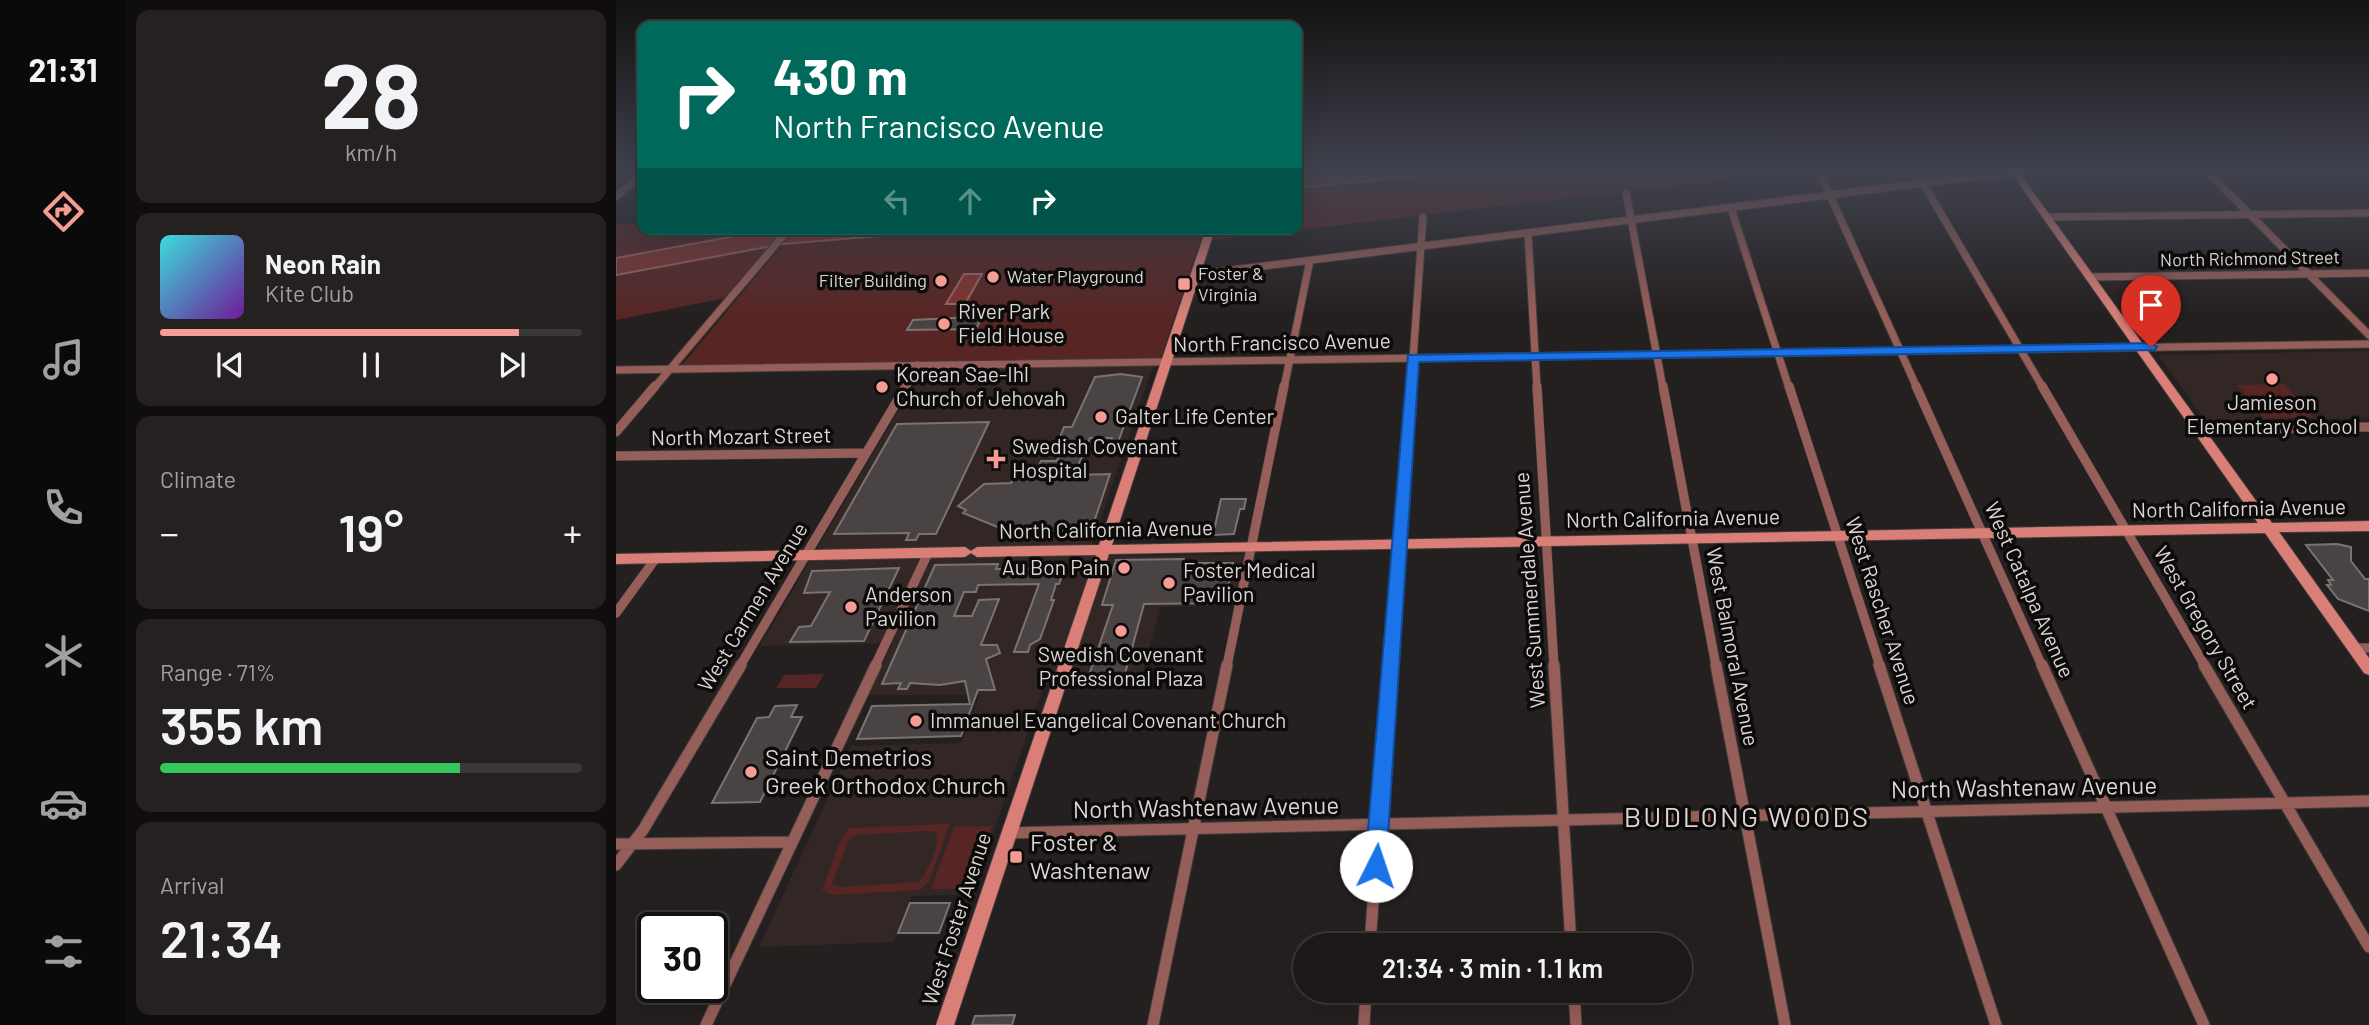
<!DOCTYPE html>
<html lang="en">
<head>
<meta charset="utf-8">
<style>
	:root { --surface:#1c1818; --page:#252121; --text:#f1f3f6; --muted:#a0a0a2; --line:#3a3737; --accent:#f59c94 }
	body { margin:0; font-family:Barlow,sans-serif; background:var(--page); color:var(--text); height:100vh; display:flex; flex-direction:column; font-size:26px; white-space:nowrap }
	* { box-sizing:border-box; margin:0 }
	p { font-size:23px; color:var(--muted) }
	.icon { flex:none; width:38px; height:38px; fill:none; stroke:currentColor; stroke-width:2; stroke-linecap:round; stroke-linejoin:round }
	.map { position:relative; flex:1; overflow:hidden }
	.drawer { display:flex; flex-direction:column; gap:10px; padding:10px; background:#0f0d0d; width:490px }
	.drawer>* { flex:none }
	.banner { position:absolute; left:21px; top:21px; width:665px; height:214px; border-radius:14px; box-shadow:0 7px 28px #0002,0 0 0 2px var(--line); background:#00695c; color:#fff; overflow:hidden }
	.speed { position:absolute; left:21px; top:912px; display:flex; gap:14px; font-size:35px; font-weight:700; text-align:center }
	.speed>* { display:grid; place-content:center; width:91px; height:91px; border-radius:50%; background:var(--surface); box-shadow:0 7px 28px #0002,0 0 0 2px var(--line); line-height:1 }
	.speed .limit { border:4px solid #111; border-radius:10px; background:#fff; color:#111 }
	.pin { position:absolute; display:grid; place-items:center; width:60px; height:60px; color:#fff; margin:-72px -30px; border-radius:50% 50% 50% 0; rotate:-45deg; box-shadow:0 0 7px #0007 }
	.pin .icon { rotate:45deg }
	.me { position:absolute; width:77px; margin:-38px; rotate:4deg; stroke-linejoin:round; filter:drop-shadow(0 0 5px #0008) }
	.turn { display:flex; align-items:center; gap:24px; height:147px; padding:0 21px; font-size:32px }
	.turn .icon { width:91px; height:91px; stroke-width:2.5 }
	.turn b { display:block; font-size:49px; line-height:60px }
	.lanes { display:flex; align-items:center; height:66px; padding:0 21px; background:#0003; justify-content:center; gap:35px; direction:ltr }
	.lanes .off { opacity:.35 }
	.big { font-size:52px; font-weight:600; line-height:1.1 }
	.drawer .widget { flex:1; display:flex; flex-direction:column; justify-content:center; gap:10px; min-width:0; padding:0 24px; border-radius:14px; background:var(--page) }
	.drawer .dial { align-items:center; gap:0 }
	.dial b { font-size:91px; line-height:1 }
	.song { display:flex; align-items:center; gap:21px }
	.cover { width:84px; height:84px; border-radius:10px; background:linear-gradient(135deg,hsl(180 70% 55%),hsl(280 70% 35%)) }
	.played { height:7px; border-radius:4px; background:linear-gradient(90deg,var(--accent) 85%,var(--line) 85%) }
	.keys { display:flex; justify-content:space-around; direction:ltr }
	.heat { display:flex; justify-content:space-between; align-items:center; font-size:38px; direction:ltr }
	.charge { height:10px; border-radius:5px; background:linear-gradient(90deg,#34c759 71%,var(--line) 0) }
	.trip { position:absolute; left:677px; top:933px; width:399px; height:70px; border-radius:35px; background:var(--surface); box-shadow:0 7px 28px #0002,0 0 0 2px var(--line); font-weight:600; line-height:70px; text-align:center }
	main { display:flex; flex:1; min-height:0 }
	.dock { display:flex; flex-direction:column; width:126px; justify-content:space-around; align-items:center; background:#0b0a0a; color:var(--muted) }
	.dock .icon { width:49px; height:49px }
	.dock .on { color:var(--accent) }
	.dock b { font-size:32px; color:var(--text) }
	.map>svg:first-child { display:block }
	.built { fill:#332726 }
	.green { fill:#572624; fill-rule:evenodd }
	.water { fill:#803431; stroke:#9b6562; stroke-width:2 }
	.building { fill:#494443; stroke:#797373; stroke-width:2 }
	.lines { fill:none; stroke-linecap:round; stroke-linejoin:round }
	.street-far2-casing { stroke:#423d3d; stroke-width:9 }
	.street-far1-casing { stroke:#423d3d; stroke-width:10 }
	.street-casing { stroke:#423d3d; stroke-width:13 }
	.secondary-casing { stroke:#423d3d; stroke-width:2 }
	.street-far2 { stroke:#965e59; stroke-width:7 }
	.street-far1 { stroke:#965e59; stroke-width:9 }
	.street { stroke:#965e59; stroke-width:11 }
	.secondary { fill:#d97f78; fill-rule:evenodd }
	.route { fill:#1a73e8; stroke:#114b97; stroke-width:2 }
	.poi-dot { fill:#f59c94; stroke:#0d0b0a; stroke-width:2.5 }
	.labels { text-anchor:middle; stroke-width:7; stroke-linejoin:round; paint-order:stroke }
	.far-street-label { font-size:18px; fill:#d9d6d5; stroke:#0d0b0a }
	.far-poi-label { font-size:18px; fill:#d9d6d5; stroke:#0d0b0a; text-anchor:start }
	.poi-label { font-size:21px; fill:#d9d6d5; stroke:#0d0b0a; text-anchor:start }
	.street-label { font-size:21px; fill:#d9d6d5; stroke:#0d0b0a }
	.near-poi-label { font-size:24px; fill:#d9d6d5; stroke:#0d0b0a; text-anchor:start }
	.near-street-label { font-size:24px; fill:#d9d6d5; stroke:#0d0b0a }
	.near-neighbourhood-label { font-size:28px; letter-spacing:2px; fill:#dbd4d4; stroke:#0d0b0a }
</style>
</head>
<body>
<main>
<nav class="dock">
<b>21:31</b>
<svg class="icon on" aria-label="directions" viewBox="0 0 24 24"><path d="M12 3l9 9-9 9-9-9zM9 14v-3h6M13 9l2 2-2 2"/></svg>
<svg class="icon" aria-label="music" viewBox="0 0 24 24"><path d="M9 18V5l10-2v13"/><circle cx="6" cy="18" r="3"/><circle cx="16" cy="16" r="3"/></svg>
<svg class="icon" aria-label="phone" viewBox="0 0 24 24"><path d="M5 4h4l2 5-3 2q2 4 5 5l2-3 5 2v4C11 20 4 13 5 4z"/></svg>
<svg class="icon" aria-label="climate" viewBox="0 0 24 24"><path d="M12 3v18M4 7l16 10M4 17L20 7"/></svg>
<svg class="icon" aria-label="car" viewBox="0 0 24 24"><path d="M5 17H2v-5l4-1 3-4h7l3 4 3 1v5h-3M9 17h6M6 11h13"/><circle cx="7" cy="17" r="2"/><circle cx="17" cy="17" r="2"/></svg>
<svg class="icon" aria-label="filters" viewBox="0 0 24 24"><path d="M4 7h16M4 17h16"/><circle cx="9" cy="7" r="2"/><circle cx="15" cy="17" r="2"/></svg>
</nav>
<section class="drawer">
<div class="widget dial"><b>28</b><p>km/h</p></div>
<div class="widget">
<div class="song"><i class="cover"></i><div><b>Neon Rain</b><p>Kite Club</p></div></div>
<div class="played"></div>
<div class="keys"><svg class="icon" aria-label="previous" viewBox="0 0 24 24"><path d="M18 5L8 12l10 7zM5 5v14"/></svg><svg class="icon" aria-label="pause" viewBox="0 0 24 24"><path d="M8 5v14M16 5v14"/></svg><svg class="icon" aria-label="next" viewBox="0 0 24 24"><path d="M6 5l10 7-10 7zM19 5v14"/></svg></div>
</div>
<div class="widget"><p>Climate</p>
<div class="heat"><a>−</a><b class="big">19°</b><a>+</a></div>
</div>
<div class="widget"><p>Range · 71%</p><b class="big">355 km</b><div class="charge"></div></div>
<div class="widget"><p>Arrival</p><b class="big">21:34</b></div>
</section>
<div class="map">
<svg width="1753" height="1025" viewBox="0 0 1753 1025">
	<rect width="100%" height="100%" fill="#252020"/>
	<path class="built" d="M1753 351V418L1590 421 1542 355Z
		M537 366 472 556 629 555 618 605 544 607 524 684 428 685 356 894 295 896 277 942 143 947 236 746 345 743 364 695H252L276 643 144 646 307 369Z"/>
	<path class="green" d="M818 171H1181L598 240 602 229H681V188Z
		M26 223V229H158L0 258V225Z
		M307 229H588L546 355 541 359 66 365 167 244 299 233Z
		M152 247 109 298 0 320V275Z
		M1668 384 1697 417 1648 418 1621 385Z
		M208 674 200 688H160L168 675Z
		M334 824 313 881 304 890 216 895 206 890 226 837 234 828ZM313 831 320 833C324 846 312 873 302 882L224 887 216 884 232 841 239 835Z
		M376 826 355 889H315L338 827Z"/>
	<path class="water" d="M818 171 801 176 681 188V172Z
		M158 229H307L299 233 167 244 0 275V258Z
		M348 274H366L349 304H330Z"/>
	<path class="building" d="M356 317 365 319 360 329 291 330 297 320Z
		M505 374 526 377 501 445H493L496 438H474L461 468H464L461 475 494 474 475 531H412L406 537 347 513 350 510 342 506 368 484 395 483 398 477 408 476 411 469 422 468 425 461H441L451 437H444L448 427H456L479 377Z
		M373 422 320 534H303L300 540H290L293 533 218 534 281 424Z
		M605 499H630L628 509H624L618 534 597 535Z
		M1721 544 1735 547V561L1749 579H1753V611L1722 599 1711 585H1715L1712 580H1717L1690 545Z
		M568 559 567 563H617L609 603 528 604 507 681H471L497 605H486L500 560Z
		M382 564 380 569 449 568 443 584H440L435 600H438L424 639 414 645 412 652H398L423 584 362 585 360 592H348L338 616H356L363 600 383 599 365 645H381L384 653 370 659 379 690H362L345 736 241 739 256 706 354 704 349 681 324 685 294 683 291 689H282L285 683 266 684 319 565Z
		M283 568 248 641 174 642 183 627 195 626 214 592 188 593 196 571Z
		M181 705 175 717H186L144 802 96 803 141 718 153 717 159 706Z
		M294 903H334L323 933H282Z
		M399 1015 396 1025H356L359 1016Z"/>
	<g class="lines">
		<defs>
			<path id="street-far2" d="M1203 171 1301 388
				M1591 171 1753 335
				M1307 183 1427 388
				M1010 193 1047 388
				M0 197 26 174
				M1115 208 1173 388
				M1431 217 1753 213
				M912 233 921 388
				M601 272 1403 171
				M1473 277 1753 273
				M0 370 1753 344
				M38 388 173 229
				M288 388 302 365
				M668 388 694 260
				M795 388 807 217"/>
			<path id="street-far1" d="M921 386 938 666
				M1047 386 1100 666
				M1173 386 1264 666
				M1300 386 1426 666
				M1426 386 1589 666
				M1582 430 1753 427
				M0 432 39 386
				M0 456 250 453
				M0 613 40 558
				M1738 648H1753
				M124 666 290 386
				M259 666 312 553
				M611 666 668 386
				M774 666 795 386"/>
			<path id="street" d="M938 665 955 945
				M1100 665 1169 1025
				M1263 665 1380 1025
				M1426 665 1588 1025
				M1588 665 1753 947
				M393 833 1753 801
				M0 844 176 842
				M0 865 27 830 125 665
				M754 945 774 665
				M958 990 960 1025
				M90 1025 260 665
				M537 1025 611 665
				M748 1025 750 990"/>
			<path id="secondary" d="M1394 171H1402L1656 523 1753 521V531L1663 532 1753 658V675L1748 673 1649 533 493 554 338 1025H320L480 555 361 557 355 553 349 557 0 564V554L349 547 355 551 361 547 483 545 590 229H599L496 545 1642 523Z"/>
		</defs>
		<use href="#street-far2" class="street-far2-casing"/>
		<use href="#street-far1" class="street-far1-casing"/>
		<use href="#street" class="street-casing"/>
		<use href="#secondary" class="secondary-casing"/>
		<use href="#street-far2" class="street-far2"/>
		<use href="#street-far1" class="street-far1"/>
		<use href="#street" class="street"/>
		<use href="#secondary" class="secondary"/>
	</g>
	<linearGradient id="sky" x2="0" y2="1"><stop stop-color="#141212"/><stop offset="0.54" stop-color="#40424e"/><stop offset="1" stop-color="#40424e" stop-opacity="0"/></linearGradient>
	<rect width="1753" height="315" fill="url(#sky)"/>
	<path class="route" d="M1535 343 1541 347 1539 350 803 362 770 866 767 873 760 876 752 873 749 866 792 355Z"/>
	<g class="poi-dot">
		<circle cx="377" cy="277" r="7"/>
		<circle cx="325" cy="281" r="7"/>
		<rect x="561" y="277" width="14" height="14" rx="3.5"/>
		<circle cx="328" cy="324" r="7"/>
		<circle cx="1656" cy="379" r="7"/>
		<circle cx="266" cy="387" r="7"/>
		<circle cx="485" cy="417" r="7"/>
		<path d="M376.5 448.5h7v7h7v7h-7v7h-7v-7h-7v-7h7z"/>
		<circle cx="508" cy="568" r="7"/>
		<circle cx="553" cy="583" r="7"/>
		<circle cx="235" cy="607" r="7"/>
		<circle cx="505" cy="631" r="7"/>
		<circle cx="300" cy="721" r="7"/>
		<circle cx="135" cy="772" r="7"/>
		<rect x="393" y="850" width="14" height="14" rx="3.5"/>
	</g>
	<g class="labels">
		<g class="far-street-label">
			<text transform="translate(1634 259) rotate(-1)" y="6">North Richmond Street</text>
		</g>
		<g class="far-poi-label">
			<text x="582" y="280">Foster &amp;<tspan x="582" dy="21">Virginia</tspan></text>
			<text x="391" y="283">Water Playground</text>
			<text x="311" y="287" text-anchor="end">Filter Building</text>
		</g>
		<g class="poi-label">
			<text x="342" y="319">River Park<tspan x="342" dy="24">Field House</tspan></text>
			<text x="280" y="382">Korean Sae-Ihl<tspan x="280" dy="24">Church of Jehovah</tspan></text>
			<text x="1656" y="410" text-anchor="middle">Jamieson<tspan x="1656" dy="24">Elementary School</tspan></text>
			<text x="499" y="424">Galter Life Center</text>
			<text x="396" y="454">Swedish Covenant<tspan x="396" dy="24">Hospital</tspan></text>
			<text x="494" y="575" text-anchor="end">Au Bon Pain</text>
			<text x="567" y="578">Foster Medical<tspan x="567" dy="24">Pavilion</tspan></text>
			<text x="249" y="602">Anderson<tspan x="249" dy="24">Pavilion</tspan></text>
			<text x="505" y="662" text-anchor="middle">Swedish Covenant<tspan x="505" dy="24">Professional Plaza</tspan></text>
			<text x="314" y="728">Immanuel Evangelical Covenant Church</text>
		</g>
		<g class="street-label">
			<text transform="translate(666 343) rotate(-1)" y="7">North Francisco Avenue</text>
			<text transform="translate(125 437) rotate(-1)" y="7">North Mozart Street</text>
			<text transform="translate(1623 509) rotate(-1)" y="7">North California Avenue</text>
			<text transform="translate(1057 519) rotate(-1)" y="7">North California Avenue</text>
			<text transform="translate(490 530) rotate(-1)" y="7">North California Avenue</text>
			<text transform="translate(914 590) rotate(-94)" y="7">West Summerdale Avenue</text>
			<text transform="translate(1413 590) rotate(66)" y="7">West Catalpa Avenue</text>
			<text transform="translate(137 607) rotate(-59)" y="7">West Carmen Avenue</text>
			<text transform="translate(1266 611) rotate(72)" y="7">West Rascher Avenue</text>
			<text transform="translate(1589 628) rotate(60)" y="7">West Gregory Street</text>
			<text transform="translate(1116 647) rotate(79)" y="7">West Balmoral Avenue</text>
			<text transform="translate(341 919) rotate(-72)" y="7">West Foster Avenue</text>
		</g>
		<g class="near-poi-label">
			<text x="149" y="766">Saint Demetrios<tspan x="149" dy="28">Greek Orthodox Church</tspan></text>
			<text x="414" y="851">Foster &amp;<tspan x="414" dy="28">Washtenaw</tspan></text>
		</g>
		<g class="near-street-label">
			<text transform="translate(1408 788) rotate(-1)" y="8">North Washtenaw Avenue</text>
			<text transform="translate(590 808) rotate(-1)" y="8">North Washtenaw Avenue</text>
		</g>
		<g class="near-neighbourhood-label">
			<text x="1131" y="827">BUDLONG WOODS</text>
		</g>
	</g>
</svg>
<div class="speed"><div class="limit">30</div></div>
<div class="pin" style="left:1535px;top:347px;background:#d93025"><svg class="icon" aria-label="arrive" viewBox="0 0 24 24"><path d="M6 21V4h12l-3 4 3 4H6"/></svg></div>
<svg class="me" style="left:760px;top:866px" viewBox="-20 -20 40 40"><circle r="19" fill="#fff"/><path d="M0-13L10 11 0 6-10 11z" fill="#1a73e8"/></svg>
<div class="trip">21:34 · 3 min · 1.1 km</div>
<div class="banner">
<div class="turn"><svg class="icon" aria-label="right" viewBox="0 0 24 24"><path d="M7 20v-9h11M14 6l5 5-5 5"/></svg><div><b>430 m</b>North Francisco Avenue</div></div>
<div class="lanes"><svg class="icon off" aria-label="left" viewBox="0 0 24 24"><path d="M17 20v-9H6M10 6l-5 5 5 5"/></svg><svg class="icon off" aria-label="ahead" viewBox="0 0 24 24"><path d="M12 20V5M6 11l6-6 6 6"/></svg><svg class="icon" aria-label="right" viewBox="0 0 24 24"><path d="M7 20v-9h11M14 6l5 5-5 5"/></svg></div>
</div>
</div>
</main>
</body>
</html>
